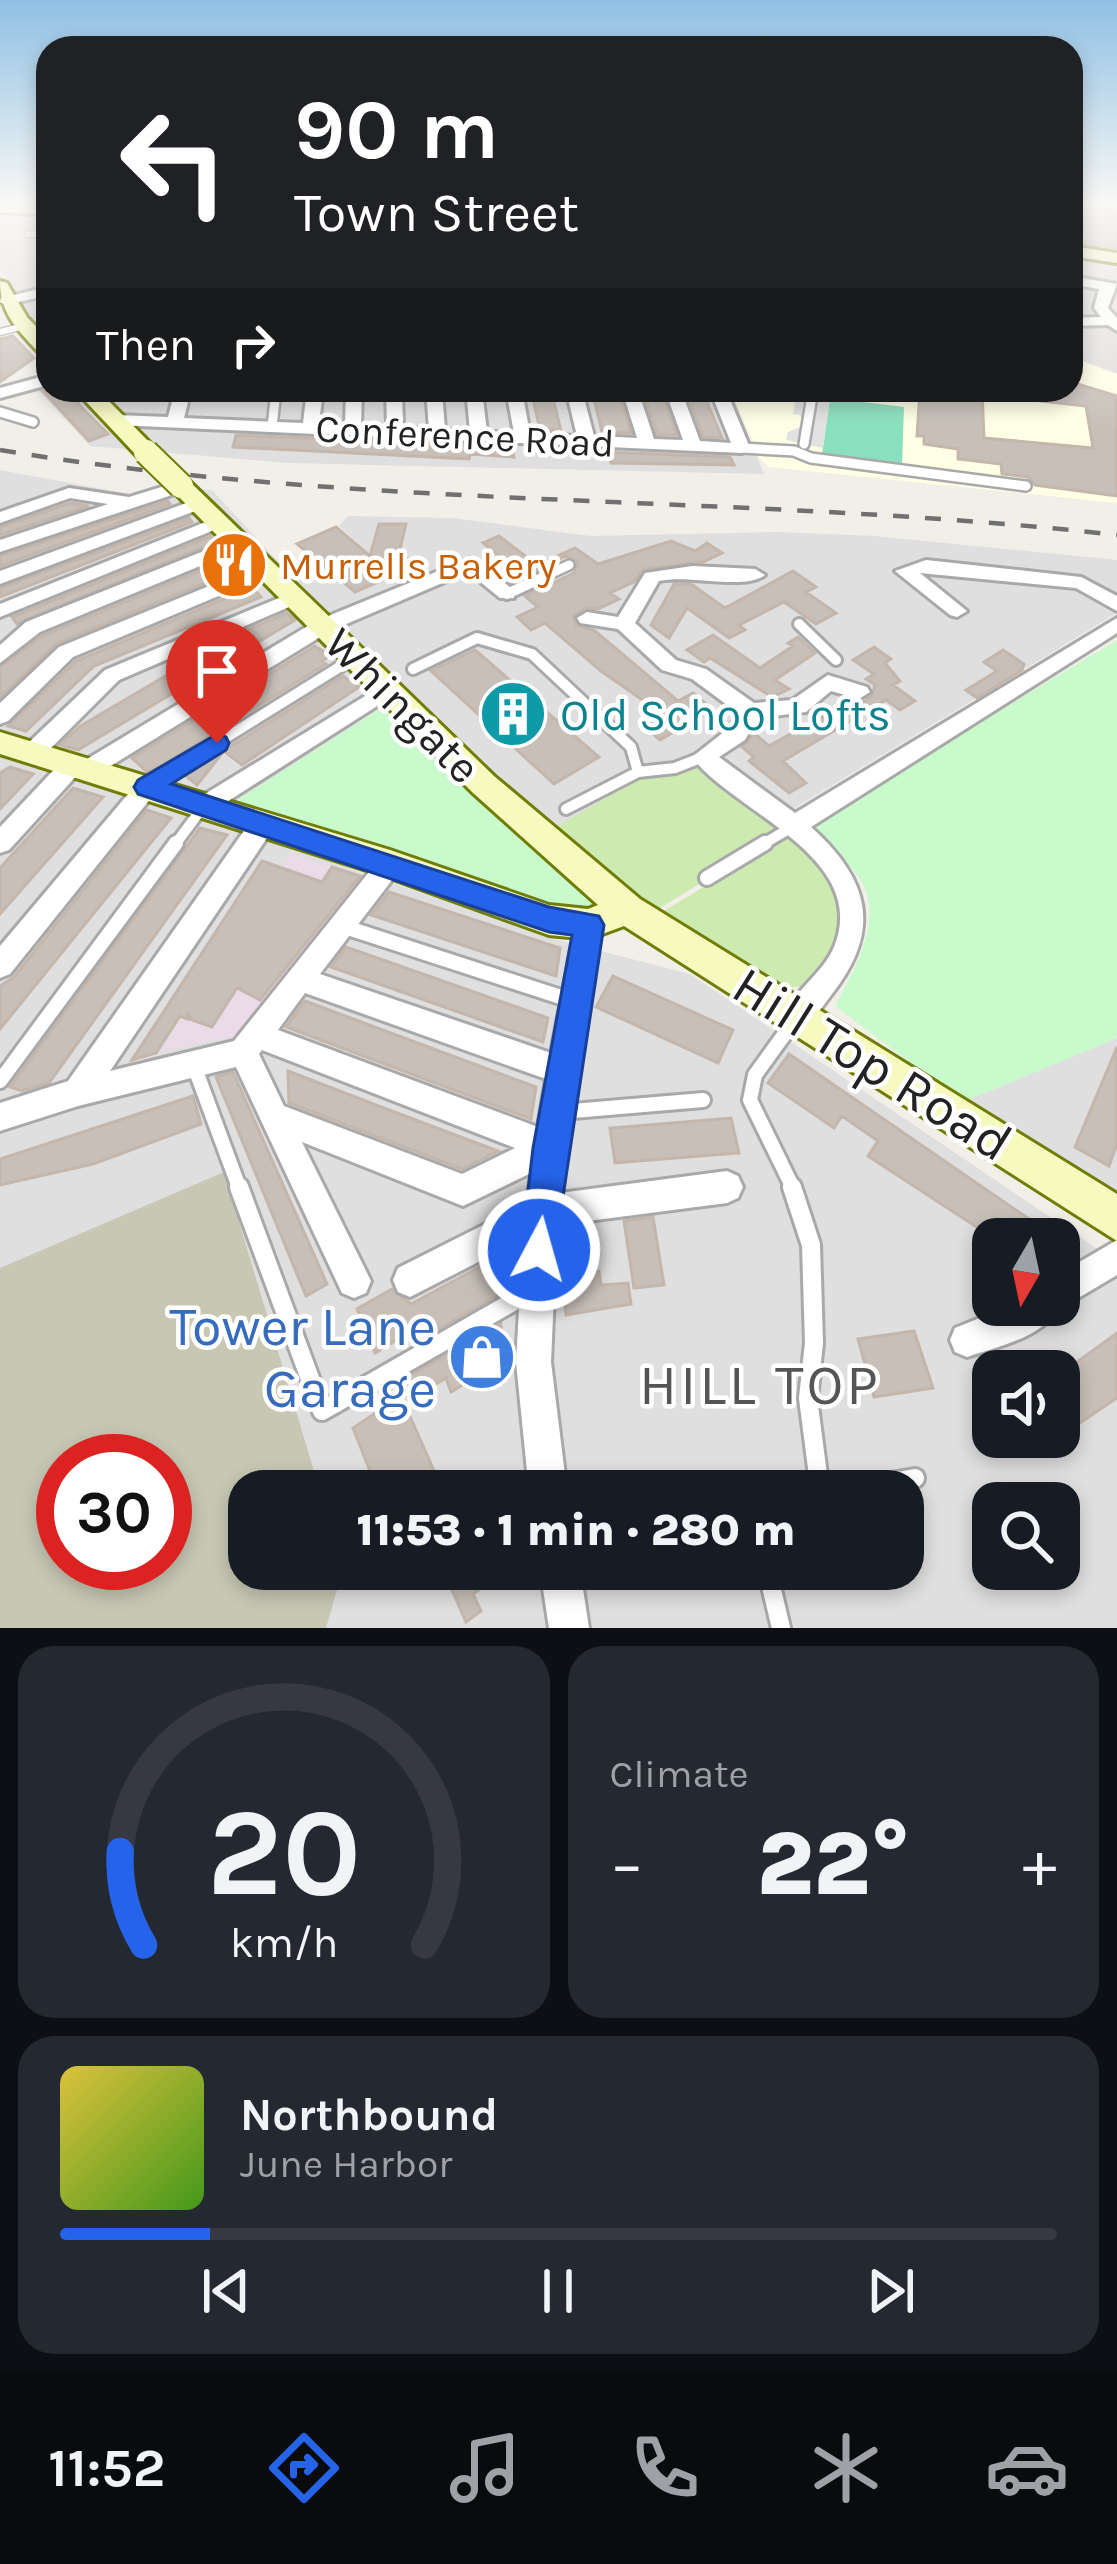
<!DOCTYPE html>
<html lang="en">
<head>
<meta charset="utf-8">
<style>
	:root { --surface:#171b24; --page:#242831; --text:#f1f3f6; --muted:#9ea1a6; --line:#363941; --accent:#2563eb }
	body { margin:0; font-family:Karla,sans-serif; background:var(--page); color:var(--text); height:100vh; display:flex; flex-direction:column; font-size:45px; white-space:nowrap }
	* { box-sizing:border-box; margin:0 }
	p { font-size:39px; color:var(--muted) }
	.icon { flex:none; width:66px; height:66px; fill:none; stroke:currentColor; stroke-width:2; stroke-linecap:round; stroke-linejoin:round }
	.map { position:relative; height:1628px; overflow:hidden }
	.panel { display:flex; flex-direction:column; gap:18px; padding:18px; background:#0d0f14; flex:1 }
	.panel>* { flex:none }
	.banner { position:absolute; left:36px; top:36px; width:1047px; height:366px; border-radius:36px; box-shadow:0 6px 18px #0003; background:#202124; color:#fff; overflow:hidden }
	.needle { width:78px; rotate:189deg }
	.tools { position:absolute; left:972px; top:1218px; display:grid; gap:24px }
	.tools a { display:grid; place-items:center; width:108px; height:108px; border-radius:24px; background:var(--surface); box-shadow:0 6px 18px #0003; font-size:60px }
	.speed { position:absolute; left:36px; top:1434px; display:flex; gap:24px; font-size:60px; font-weight:700; text-align:center }
	.speed>* { display:grid; place-content:center; width:156px; height:156px; border-radius:50%; background:var(--surface); box-shadow:0 6px 18px #0003; line-height:1 }
	.speed .limit { border:18px solid #d22; background:#fff; color:#111 }
	.pin { position:absolute; display:grid; place-items:center; width:102px; height:102px; color:#fff; margin:-123px -51px; border-radius:50% 50% 50% 0; rotate:-45deg; box-shadow:0 0 12px #0007 }
	.pin .icon { rotate:45deg }
	.me { position:absolute; width:132px; margin:-66px; rotate:6deg; stroke-linejoin:round; filter:drop-shadow(0 0 9px #0008) }
	.turn { display:flex; align-items:center; gap:42px; height:252px; padding:0 60px; font-size:54px }
	.turn .icon { width:156px; height:156px; stroke-width:2.5 }
	.turn b { display:block; font-size:84px; line-height:102px }
	.then { display:flex; align-items:center; height:114px; padding:0 60px; background:#0003; gap:24px; font-size:45px }
	.big { font-size:90px; font-weight:800; line-height:1.1 }
	.panel .card { flex:1; display:flex; flex-direction:column; justify-content:center; gap:18px; min-width:0; padding:0 42px; border-radius:36px; background:var(--page) }
	.panel .dial { align-items:center; gap:0 }
	.dial svg { height:312px; overflow:visible; fill:none; stroke:var(--line); stroke-width:7; stroke-linecap:round; text-anchor:middle }
	.dial text { fill:var(--text); stroke:none }
	.song { display:flex; align-items:center; gap:36px }
	.cover { width:144px; height:144px; border-radius:18px; background:linear-gradient(135deg,hsl(50 70% 55%),hsl(100 70% 35%)) }
	.played { height:12px; border-radius:6px; background:linear-gradient(90deg,var(--accent) 15%,var(--line) 15%) }
	.keys { display:flex; justify-content:space-around; direction:ltr }
	.heat { display:flex; justify-content:space-between; align-items:center; font-size:66px; direction:ltr }
	.panel .tiles { flex:1; display:grid; gap:18px; grid-template-columns:1fr 1fr }
	.card:last-child { grid-column:span 2 }
	.trip { position:absolute; left:228px; top:1470px; width:696px; height:120px; border-radius:36px; background:var(--surface); box-shadow:0 6px 18px #0003; font-weight:800; line-height:120px; text-align:center }
	.menu { display:flex; height:192px; justify-content:space-around; align-items:center; background:#090b0e; color:var(--muted) }
	.menu .icon { width:84px; height:84px }
	.menu .selected { color:var(--accent) }
	.menu b { font-size:54px; color:var(--text) }
	.map>svg:first-child { display:block }
	.residential { fill:#e0dfdf; fill-rule:evenodd }
	.industrial { fill:#ebdbe8 }
	.education { fill:#ffffe5 }
	.construction { fill:#c7c7b4; fill-rule:evenodd }
	.grass { fill:#cdebb0 }
	.park { fill:#c8facc }
	.pitch { fill:#88e0be }
	.parking { fill:#e2e2e2 }
	.building { fill:#c7bfb8; stroke:#c4b6ab; stroke-width:3 }
	.lines { fill:none; stroke-linecap:round; stroke-linejoin:round }
	.lane-far4-casing { stroke:#a9a9a9; stroke-width:9 }
	.lane-far3-casing { stroke:#a9a9a9; stroke-width:14 }
	.lane-far2-casing { stroke:#a9a9a9; stroke-width:16 }
	.lane-far1-casing { stroke:#a9a9a9; stroke-width:20 }
	.lane-casing { stroke:#a9a9a9; stroke-width:24 }
	.street-casing { stroke:#a9a9a9; stroke-width:6 }
	.secondary-casing { stroke:#707d05; stroke-width:6 }
	.lane-far4 { stroke:#fff; stroke-width:6 }
	.lane-far3 { stroke:#fff; stroke-width:9 }
	.lane-far2 { stroke:#fff; stroke-width:10 }
	.lane-far1 { stroke:#fff; stroke-width:14 }
	.lane { stroke:#fff; stroke-width:18 }
	.street { fill:#fff; fill-rule:evenodd }
	.secondary { fill:#f7fabf; fill-rule:evenodd }
	.rail { stroke:#707070; stroke-width:4.5; stroke-dasharray:16 16; stroke-linecap:butt }
	.secondary-bridge-casing { stroke:#707d05; stroke-width:28; stroke-linecap:butt }
	.secondary-bridge { stroke:#f7fabf; stroke-width:24 }
	.route { fill:#2563eb; stroke:#184099; stroke-width:3 }
	.labels { text-anchor:middle; stroke-width:9; stroke-linejoin:round; paint-order:stroke }
	.far-street-label { font-size:39px; fill:#222; stroke:#fff }
	.far-food-label { font-size:39px; fill:#c56008; stroke:#fff; text-anchor:start }
	.street-label { font-size:45px; fill:#222; stroke:#fff }
	.culture-label { font-size:45px; fill:#0d838f; stroke:#fff; text-anchor:start }
	.near-street-label { font-size:54px; fill:#222; stroke:#fff }
	.near-shop-label { font-size:54px; fill:#366cbe; stroke:#fff; text-anchor:end }
	.near-neighbourhood-label { font-size:57px; letter-spacing:3px; fill:#555; stroke:#fff }
</style>
</head>
<body>
<div class="map">
<svg width="1117" height="1628" viewBox="0 0 1117 1628">
	<rect width="100%" height="100%" fill="#f2efe9"/>
	<path class="residential" d="M48 215V338L15 305 13 289 0 268V225Z
		M1071 254 1117 261V374L1071 357Z
		M48 385V390H730L764 474 288 463 90 446 35 387Z
		M0 470 129 494 162 485 212 490 296 581 367 552 339 526 348 516 452 518 590 536 778 532 875 536 1117 560V613L790 811 555 830 416 697 396 698 221 811 215 822 558 940 690 974 1117 1262V1628H0ZM993 1239H1059V1305H993ZM993 1371H1059V1437H993ZM63 1461H165V1563H63ZM249 1491H903V1569H249ZM993 1503H1059V1569H993Z
		M1117 1038V1201L963 1102Z"/>
	<path class="industrial" d="M291 854 361 876 239 1035 160 1052Z"/>
	<path class="education" d="M1071 357 1117 374V503L769 467 761 460 730 390H1071Z"/>
	<path class="construction" d="M224 1172 320 1491H249V1569H343L326 1628H0V1268ZM63 1461H165V1563H63Z"/>
	<path class="grass" d="M700 765 784 832 652 913 549 831 647 774Z
		M786 837C854 884 857 922 809 986L781 988 659 914Z"/>
	<path class="park" d="M1117 640V1038L963 1102 835 1006C853 971 885 920 861 881 849 861 826 843 810 825Z
		M397 698 608 894 594 913 549 920 220 811Z"/>
	<path class="pitch" d="M830 398 904 407 902 465 822 455Z"/>
	<path class="parking" d="M735 390H823L830 398 823 448 786 440 788 432 805 425 800 415 793 414 796 395 739 398Z"/>
	<path class="building" d="M1071 210H1117V248L1071 242Z
		M13 336 34 358 0 382V339Z
		M1071 382 1117 396V496L1035 485 1028 477 1002 474 1001 464 958 459V449L924 444V436H917L920 390H982L984 438 1093 448 1086 406 1040 401 1041 390H1071Z
		M66 390 86 412 108 434 89 441 43 391Z
		M531 390H551L561 431 540 430Z
		M592 390H618L631 433 602 432Z
		M643 390H661L677 435H657Z
		M686 390H702L722 438 703 437Z
		M236 435 512 447 514 457 470 454 469 459 233 447Z
		M608 452 730 457 734 465 611 463Z
		M168 501 170 504 0 566V556Z
		M70 503 89 506 0 535V527Z
		M189 518 192 522 0 597V588Z
		M379 524H406L399 553 418 565 355 592 297 544 336 527 370 556Z
		M211 536 216 542 17 624 12 617Z
		M499 536 537 565 575 548 598 564 671 541 695 551 707 543 722 553 703 562 644 569 634 582 610 593 619 599 598 609 585 608 573 617 576 625 594 630 678 701 693 693 710 707 700 713 703 715 660 740 645 727 664 715 601 671 545 623 531 630 517 617 538 607 525 596 574 573 578 562 566 556 510 582 507 579 520 573 483 543Z
		M231 558 237 570 57 643 0 697V667L42 636Z
		M793 571 816 587 806 592 836 613 816 624 784 602 739 625 745 630 729 638 687 608 669 638 651 625 674 584H691L725 608Z
		M252 587 261 597 94 666 26 731 8 726 76 661Z
		M287 613 295 620 78 750 60 745 79 727 233 636Z
		M713 635 760 668 793 646 788 643 798 637 815 653 775 680 789 689 772 697 710 658 704 662 687 650Z
		M315 646 330 656 322 661 326 664 169 761 147 772 132 758Z
		M874 647 891 659 885 663 900 681 893 685 915 701 900 710 886 700 783 761 806 783 789 793 749 761 754 757 742 747 754 733 769 746 849 701 861 703 872 696 875 685 866 679 874 674 853 660Z
		M475 650 599 757 554 784 431 671Z
		M1003 650 1024 664 1022 670 977 698 966 690 997 671 984 662Z
		M343 676 359 687 242 765 224 751 197 785 185 775Z
		M10 767 33 774 0 809V773Z
		M73 788 103 797 0 914V868Z
		M147 810 171 818 0 1029V986L14 977Z
		M200 828 227 835 49 1083 22 1091 10 1087Z
		M262 861 322 882 332 867 360 876 260 1000 237 988 212 1027 192 1020 187 1012 188 1019 180 1016 156 1053 132 1060Z
		M389 892 560 948 556 976 371 915Z
		M346 947 548 1018 543 1042 331 967Z
		M613 976 733 1030 718 1063 596 1007Z
		M305 1001 536 1087 531 1119 286 1027Z
		M1117 1047V1144L1109 1166 1075 1147Z
		M789 1054 1039 1226 1033 1239H995L868 1156 878 1141 842 1116 834 1128 768 1083Z
		M288 1071 381 1107 498 1151 462 1169 289 1103Z
		M233 1072 327 1284 306 1296 216 1077Z
		M193 1096 201 1124 93 1164 0 1185V1159Z
		M731 1118 739 1153 615 1163 610 1128Z
		M653 1217 664 1285 634 1288 624 1221Z
		M509 1251 505 1286 498 1295 425 1337 420 1326 375 1353 357 1309 392 1289 411 1304Z
		M599 1271 601 1285 628 1283 631 1304 566 1315 563 1274Z
		M501 1324 504 1360 451 1392 446 1378 409 1400 401 1381Z
		M914 1331 933 1388 874 1397 858 1339Z
		M1117 1333V1398L1059 1437V1375Z
		M401 1396 443 1491H378L353 1428Z
		M443 1569H486L491 1581 473 1594 481 1611 466 1622Z"/>
	<g class="lines">
		<defs>
			<path id="lane-far4" d="M29 234H48
				M0 332 24 326"/>
			<path id="lane-far3" d="M0 412 33 422
				M272 427 276 390
				M804 444 813 390
				M742 448 794 451 811 458 1026 486
				M541 578 569 565"/>
			<path id="lane-far2" d="M507 594 548 575
				M799 624 836 660
				M413 669 477 638 532 654 631 747 638 772 675 768 703 757
				M148 786 354 658
				M566 809 638 772
				M174 846 203 807
				M760 846 792 827"/>
			<path id="lane-far1" d="M707 878 765 843
				M342 926 573 1001
				M193 1063 240 1190
				M0 1081 176 843
				M561 1112 703 1100
				M794 1190 750 1100 755 1075 794 1021"/>
			<path id="lane" d="M239 1187 322 1411 530 1292
				M792 1187 811 1245 814 1343 808 1398 820 1491
				M840 1491 915 1478
				M767 1569 781 1628"/>
			<path id="street" d="M1071 276 1117 284 1108 308 1117 318V331L1108 325 1071 326V318L1101 317 1094 308 1099 289 1071 284Z
				M48 287V295L6 305 0 302 1 298Z
				M48 375V385L0 398V388Z
				M175 390H191L184 418 303 423 307 390H323L319 424 345 425 346 390H362L361 426 387 427 386 390H402L403 428 429 429 426 390H442L445 430 470 431 466 390H482L487 432 514 433 506 390H522L530 434 577 436 566 390H582L594 436 637 438 622 390H638L654 439 683 440 665 390H681L700 441 731 443 710 390H726L750 448 742 453 117 425 109 420 117 415 168 417Z
				M181 481 187 482V490L0 552V540L108 504 70 498 0 523V512L69 488 129 497Z
				M200 498 209 503 206 507 0 584V571Z
				M218 517 224 518V526L0 617V604Z
				M239 537 248 543 246 547 40 632 0 663V645L26 622Z
				M470 558 514 590V598H500L468 572 330 631 96 775 88 778 79 773 9 850 0 853V827L64 759 72 757 82 762 316 621Z
				M926 560 1081 577 1117 596V611L1076 588 920 573 967 611 957 617 950 615 895 571Z
				M266 563 276 569 273 573 73 657 8 721 0 724V703L59 647Z
				M692 566 755 569 765 575C743 591 690 574 659 581L635 623 676 660 706 669 754 703 792 700 828 675 867 687 870 692 859 699 831 691 806 712 757 718 745 740 719 757 795 813 1117 618V633L811 827C870 880 882 930 832 994 822 1007 813 1022 798 1028L788 1024 784 1015C796 989 823 973 834 947 871 856 731 811 692 757L729 728 738 713 692 679 662 670 618 629 580 623 577 618 587 612 618 617 645 573Z
				M296 591 306 597 303 601 119 680 40 759H24L21 753 24 747 105 670Z
				M388 682 399 689 396 694 211 812H195L191 806 195 800Z
				M147 778 159 787 155 793 10 974 0 978V946L139 781Z
				M262 816 271 818 274 825 271 832 110 1071 234 1041 381 857H399L403 864 399 871 320 974 551 1053 576 924 580 916 589 913 598 916 602 924 560 1193 727 1171 738 1176 743 1187 738 1198 727 1203 557 1225 551 1362 567 1491H529L516 1362 523 1239 410 1297 398 1292 393 1280 398 1268 527 1203 531 1173 463 1206 302 1142 371 1281 366 1293 354 1298 342 1293 236 1067 78 1106 0 1131V1103L68 1081 253 818ZM305 993 546 1079 538 1127 278 1030ZM262 1050 515 1148 462 1174 284 1106 259 1054Z
				M1117 1240V1275L1058 1310C1040 1338 997 1347 967 1357L955 1352 950 1340 955 1328 1012 1305H1059V1274Z
				M540 1569H580L589 1628H549Z"/>
			<path id="secondary" d="M0 204 48 205V215L0 212Z
				M1071 246 1117 253V263L1071 256Z
				M0 281 7 283 27 317 48 339V357L41 355C19 331 0 315 0 281Z
				M75 390H98L154 447V457H138Z
				M181 479 189 481 494 776 640 899 1117 1194V1241L624 926 589 939 549 935 382 875 0 754V732L390 850 549 905 588 909 598 905 472 792 173 491V481Z"/>
		</defs>
		<use href="#lane-far4" class="lane-far4-casing"/>
		<use href="#lane-far3" class="lane-far3-casing"/>
		<use href="#lane-far2" class="lane-far2-casing"/>
		<use href="#lane-far1" class="lane-far1-casing"/>
		<use href="#lane" class="lane-casing"/>
		<use href="#street" class="street-casing"/>
		<use href="#secondary" class="secondary-casing"/>
		<use href="#lane-far4" class="lane-far4"/>
		<use href="#lane-far3" class="lane-far3"/>
		<use href="#lane-far2" class="lane-far2"/>
		<use href="#lane-far1" class="lane-far1"/>
		<use href="#lane" class="lane"/>
		<use href="#street" class="street"/>
		<use href="#secondary" class="secondary"/>
		<path class="rail" d="M0 450C369 511 746 493 1117 535"/>
		<defs>
			<path id="secondary-bridge" d="M146 452 181 486"/>
		</defs>
		<use href="#secondary-bridge" class="secondary-bridge-casing"/>
		<use href="#secondary-bridge" class="secondary-bridge"/>
	</g>
	<linearGradient id="sky" x2="0" y2="1"><stop stop-color="#8fc0e4"/><stop offset="0.47" stop-color="#f9f8f5"/><stop offset="1" stop-color="#f9f8f5" stop-opacity="0"/></linearGradient>
	<rect width="1117" height="431" fill="url(#sky)"/>
	<path class="route" d="M217 734 226 737 229 743 226 750 171 784 549 907 599 916 604 925 553 1263 539 1269 526 1263 521 1250 533 1148 572 935 549 932 138 794 134 787 138 780Z"/>
	<defs>
		<symbol id="restaurant-disc" viewBox="-11 -11 22 22"><circle r="9.5" fill="#e8710a" stroke="#fff"/><path d="M-5-6h1v4h1v-4h1v4h1v-4h1v5L-1.5 .5V6h-2V.5L-5-1ZM5-6V6H3V1.5H1.5Q1.5-4 5-6Z" fill="#fff"/></symbol>
		<symbol id="building-disc" viewBox="-11 -11 22 22"><circle r="9.5" fill="#0f9aa8" stroke="#fff"/><path d="M-4-6H4V6H1V3H-1V6H-4ZM-2.5-4.3h1.7v1.8h-1.7ZM.8-4.3h1.7v1.8H.8ZM-2.5-1h1.7V.8h-1.7ZM.8-1h1.7V.8H.8Z" fill="#fff"/></symbol>
		<symbol id="shop-disc" viewBox="-11 -11 22 22"><circle r="9.5" fill="#3f7fe0" stroke="#fff"/><path d="M-5-2.5h2.3a2.7 3.5 0 0 1 5.4 0H5L5.5 6h-11ZM-1.5-2.5h3a1.5 2.3 0 0 0-3 0Z" fill="#fff"/></symbol>
	</defs>
	<g fill-rule="evenodd">
		<use href="#restaurant-disc" x="196" y="527" width="76" height="76"/>
		<use href="#building-disc" x="475" y="676" width="76" height="76"/>
		<use href="#shop-disc" x="444" y="1319" width="76" height="76"/>
	</g>
	<g class="labels">
		<g class="far-street-label">
			<text transform="translate(465 435) rotate(3)" y="14">Conference Road</text>
		</g>
		<g class="far-food-label">
			<text x="280" y="579">Murrells Bakery</text>
		</g>
		<g class="street-label">
			<text transform="translate(403 705) rotate(45)" y="16">Whingate</text>
		</g>
		<g class="culture-label">
			<text x="560" y="730">Old School Lofts</text>
		</g>
		<g class="near-street-label">
			<text transform="translate(873 1063) rotate(32)" y="19">Hill Top Road</text>
		</g>
		<g class="near-shop-label">
			<text x="436" y="1345">Tower Lane<tspan x="436" dy="62">Garage</tspan></text>
		</g>
		<g class="near-neighbourhood-label">
			<text x="760" y="1404">HILL TOP</text>
		</g>
	</g>
</svg>
<div class="tools">
<a><svg class="needle" viewBox="-14 -14 28 28"><path d="M0-13l5 13h-10z" fill="#e53935"/><path d="M0 13l5-13h-10z" fill="#9ea1a6"/></svg></a>
<a><svg class="icon" aria-label="sound" viewBox="0 0 24 24"><path d="M4 9h4l5-4v14l-5-4H4zM17 9q2 3 0 6"/></svg></a>
<a><svg class="icon" aria-label="search" viewBox="0 0 24 24"><circle cx="10" cy="10" r="6"/><path d="M15 15l6 6"/></svg></a>
</div>
<div class="speed"><div class="limit">30</div></div>
<div class="pin" style="left:217px;top:743px;background:#d93025"><svg class="icon" aria-label="arrive" viewBox="0 0 24 24"><path d="M6 21V4h12l-3 4 3 4H6"/></svg></div>
<svg class="me" style="left:539px;top:1250px" viewBox="-20 -20 40 40"><circle r="17" fill="#2563eb" stroke="#fff" stroke-width="3"/><path d="M0-11L8 9 0 5-8 9z" fill="#fff"/></svg>
<div class="trip">11:53 · 1 min · 280 m</div>
<div class="banner">
<div class="turn"><svg class="icon" aria-label="left" viewBox="0 0 24 24"><path d="M17 20v-9H6M10 6l-5 5 5 5"/></svg><div><b>90 m</b>Town Street</div></div>
<div class="then">Then<svg class="icon" aria-label="right" viewBox="0 0 24 24"><path d="M7 20v-9h11M14 6l5 5-5 5"/></svg></div>
</div>
</div>
<section class="panel">
<div class="tiles">
<div class="card dial"><svg viewBox="0 0 100 80">
<path d="M14 69A42 42 0 1 1 86 69"/>
<path d="M14 69A42 42 0 0 1 8 45" stroke="#2563eb"/>
<text x="50" y="56" font-size="32" font-weight="700">20</text>
<text x="50" y="72" font-size="11">km/h</text>
</svg></div>
<div class="card"><p>Climate</p>
<div class="heat"><a>−</a><b class="big">22°</b><a>+</a></div>
</div>
<div class="card">
<div class="song"><i class="cover"></i><div><b>Northbound</b><p>June Harbor</p></div></div>
<div class="played"></div>
<div class="keys"><svg class="icon" aria-label="previous" viewBox="0 0 24 24"><path d="M18 5L8 12l10 7zM5 5v14"/></svg><svg class="icon" aria-label="pause" viewBox="0 0 24 24"><path d="M8 5v14M16 5v14"/></svg><svg class="icon" aria-label="next" viewBox="0 0 24 24"><path d="M6 5l10 7-10 7zM19 5v14"/></svg></div>
</div>
</div>
</section>
<nav class="menu">
<b>11:52</b>
<svg class="icon selected" aria-label="directions" viewBox="0 0 24 24"><path d="M12 3l9 9-9 9-9-9zM9 14v-3h6M13 9l2 2-2 2"/></svg>
<svg class="icon" aria-label="music" viewBox="0 0 24 24"><path d="M9 18V5l10-2v13"/><circle cx="6" cy="18" r="3"/><circle cx="16" cy="16" r="3"/></svg>
<svg class="icon" aria-label="phone" viewBox="0 0 24 24"><path d="M5 4h4l2 5-3 2q2 4 5 5l2-3 5 2v4C11 20 4 13 5 4z"/></svg>
<svg class="icon" aria-label="climate" viewBox="0 0 24 24"><path d="M12 3v18M4 7l16 10M4 17L20 7"/></svg>
<svg class="icon" aria-label="car" viewBox="0 0 24 24"><path d="M5 17H2v-5l4-1 3-4h7l3 4 3 1v5h-3M9 17h6M6 11h13"/><circle cx="7" cy="17" r="2"/><circle cx="17" cy="17" r="2"/></svg>
</nav>
</body>
</html>
